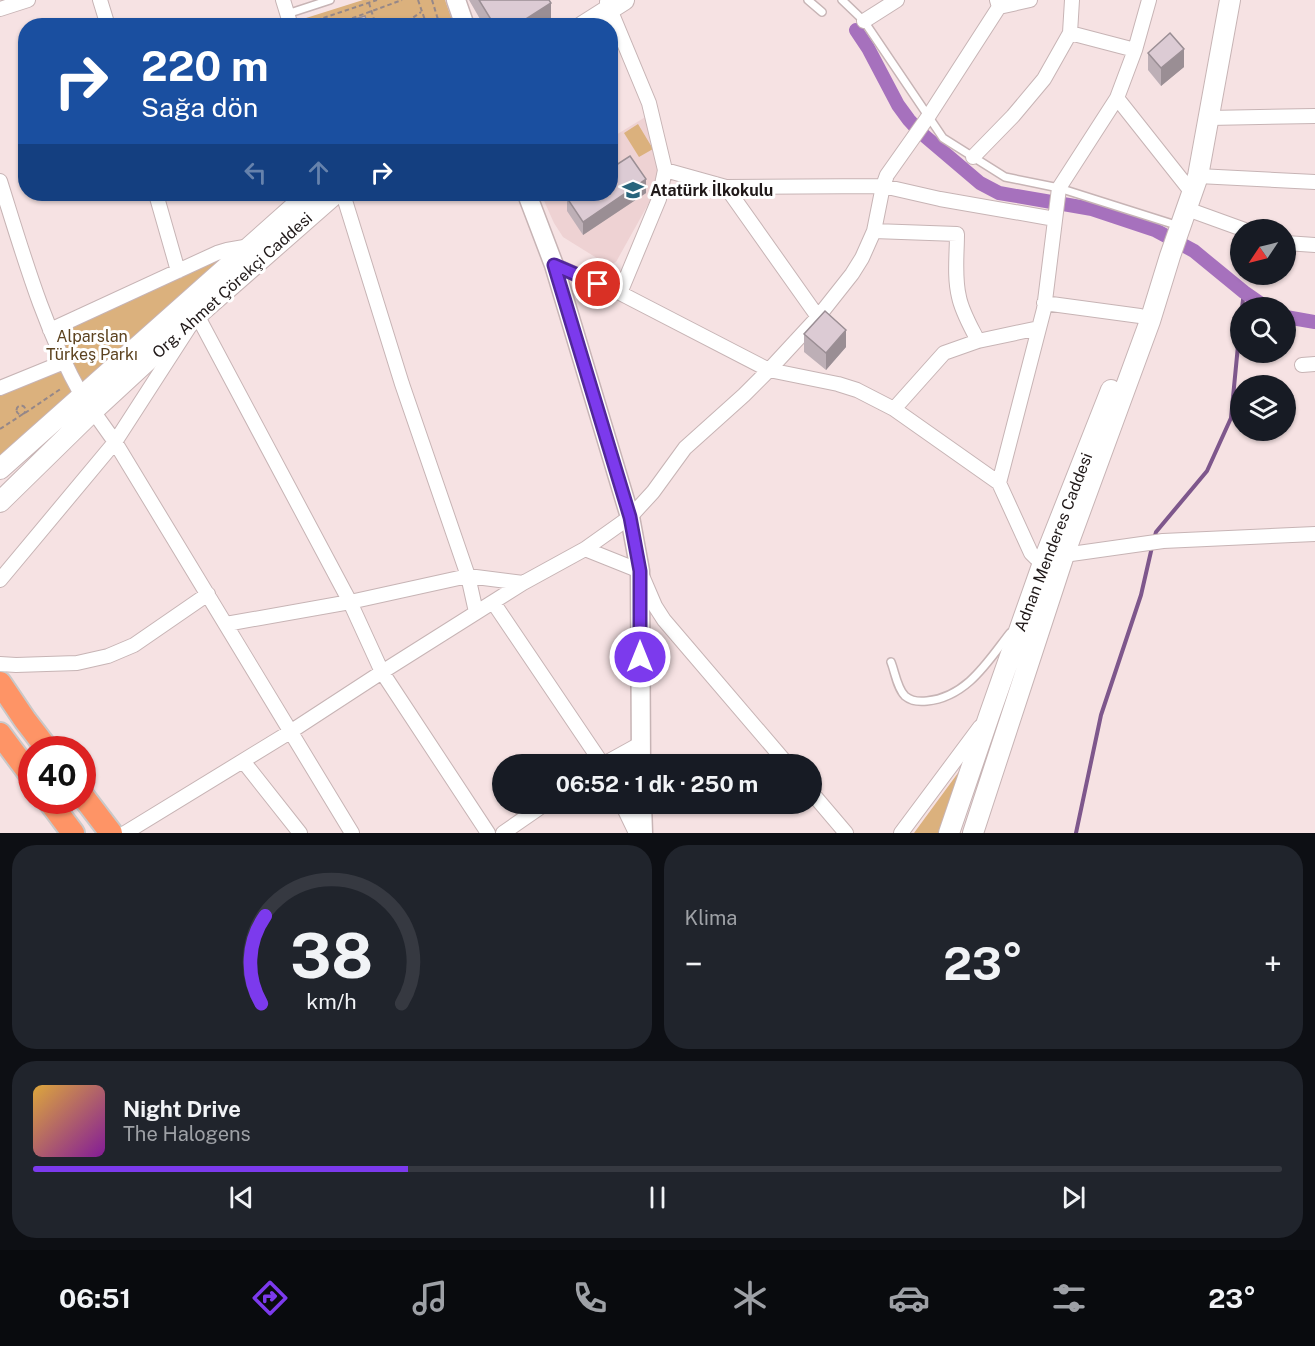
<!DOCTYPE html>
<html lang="tr">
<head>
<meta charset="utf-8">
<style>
	:root { --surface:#171b24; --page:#20242c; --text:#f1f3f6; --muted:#9ea1a6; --line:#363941; --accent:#7c3aed }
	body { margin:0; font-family:"Public Sans",sans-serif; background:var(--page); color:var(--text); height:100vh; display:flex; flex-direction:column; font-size:22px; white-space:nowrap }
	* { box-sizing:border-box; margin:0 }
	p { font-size:20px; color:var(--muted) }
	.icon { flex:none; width:33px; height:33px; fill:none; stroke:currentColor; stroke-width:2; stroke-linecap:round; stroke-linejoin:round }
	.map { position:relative; height:833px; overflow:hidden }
	.panel { display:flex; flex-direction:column; gap:12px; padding:12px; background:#0d0f14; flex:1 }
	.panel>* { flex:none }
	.guide { position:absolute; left:18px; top:18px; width:600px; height:183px; border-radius:24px; box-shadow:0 2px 4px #0004; background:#1a4fa0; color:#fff; overflow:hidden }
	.needle { width:39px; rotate:235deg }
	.buttons { position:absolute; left:1230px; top:219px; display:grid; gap:12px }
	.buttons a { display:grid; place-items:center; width:66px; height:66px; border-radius:50%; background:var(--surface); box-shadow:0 2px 4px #0004; font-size:30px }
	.speed { position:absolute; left:18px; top:736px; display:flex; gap:12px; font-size:30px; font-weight:700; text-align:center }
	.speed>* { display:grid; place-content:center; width:78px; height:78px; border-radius:50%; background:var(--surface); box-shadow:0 2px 4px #0004; line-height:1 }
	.speed .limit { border:9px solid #d22; background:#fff; color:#111 }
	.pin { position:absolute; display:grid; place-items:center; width:51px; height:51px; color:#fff; margin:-26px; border:3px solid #fff; border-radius:50%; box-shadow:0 2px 6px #0007 }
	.me { position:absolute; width:66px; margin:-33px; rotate:0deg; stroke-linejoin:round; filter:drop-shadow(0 0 4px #0008) }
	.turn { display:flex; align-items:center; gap:21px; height:126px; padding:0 24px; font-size:27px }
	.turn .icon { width:78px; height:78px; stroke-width:2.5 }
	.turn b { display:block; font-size:42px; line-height:51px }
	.lanes { display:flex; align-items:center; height:57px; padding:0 24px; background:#0003; justify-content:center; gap:30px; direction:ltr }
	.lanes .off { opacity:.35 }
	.big { font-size:45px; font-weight:700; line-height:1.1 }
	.panel .card { flex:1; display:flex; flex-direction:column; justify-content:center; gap:9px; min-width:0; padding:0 21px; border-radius:24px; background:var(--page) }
	.panel .dial { align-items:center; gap:0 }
	.dial svg { height:156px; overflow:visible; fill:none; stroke:var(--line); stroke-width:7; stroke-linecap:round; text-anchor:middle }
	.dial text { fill:var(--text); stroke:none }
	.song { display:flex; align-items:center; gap:18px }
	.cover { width:72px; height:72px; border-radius:9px; background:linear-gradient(135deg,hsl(40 70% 55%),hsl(290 70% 35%)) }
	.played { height:6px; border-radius:3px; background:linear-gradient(90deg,var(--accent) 30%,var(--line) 30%) }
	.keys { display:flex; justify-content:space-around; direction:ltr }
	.heat { display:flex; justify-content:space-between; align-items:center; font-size:33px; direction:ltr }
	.panel .tiles { flex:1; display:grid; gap:12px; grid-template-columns:1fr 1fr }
	.card:last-child { grid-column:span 2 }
	.trip { position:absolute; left:492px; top:754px; width:330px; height:60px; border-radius:30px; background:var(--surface); box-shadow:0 2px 4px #0004; font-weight:700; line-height:60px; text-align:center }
	.tabs { display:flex; height:96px; justify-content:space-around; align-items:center; background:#090b0e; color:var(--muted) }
	.tabs .icon { width:42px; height:42px }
	.tabs .on { color:var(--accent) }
	.tabs b { font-size:27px; color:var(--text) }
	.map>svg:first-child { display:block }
	.built { fill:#eed2d3 }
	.green { fill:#dbb17d }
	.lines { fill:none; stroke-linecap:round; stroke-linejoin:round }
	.stream { stroke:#7e578c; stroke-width:4 }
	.canal { stroke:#a671bd; stroke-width:14 }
	.service-casing { stroke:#c7b4b5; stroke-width:10 }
	.minor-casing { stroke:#c7b4b5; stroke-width:16 }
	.tertiary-casing { stroke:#c7b4b5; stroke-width:21 }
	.secondary-casing { stroke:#c7b4b5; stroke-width:22 }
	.trunk-casing { stroke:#c9c8c8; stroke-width:26 }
	.path { stroke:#958788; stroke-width:2; stroke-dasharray:4.5 3; stroke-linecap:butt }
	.service { stroke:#fff; stroke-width:7 }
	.minor { stroke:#fff; stroke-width:14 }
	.tertiary { stroke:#fff; stroke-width:18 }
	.secondary { stroke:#fff; stroke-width:20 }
	.trunk { stroke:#fe9466; stroke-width:22 }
	.wall { fill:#bdafb6 }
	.shaded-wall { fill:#9a8e94 }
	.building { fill:#dccbd4; stroke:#9a8e94; stroke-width:1.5 }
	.route-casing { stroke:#51269a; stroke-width:15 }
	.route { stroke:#7c3aed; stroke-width:10 }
	.labels { text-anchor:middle; stroke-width:6; stroke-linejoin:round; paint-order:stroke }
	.poi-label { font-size:16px; font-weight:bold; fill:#201919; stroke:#fff; text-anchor:start }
	.street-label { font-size:16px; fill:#201919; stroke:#fff }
	.park-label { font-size:16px; fill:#5c421f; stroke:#fff }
</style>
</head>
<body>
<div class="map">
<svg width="1315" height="833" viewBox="0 0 1315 833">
	<rect width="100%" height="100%" fill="#f6e2e3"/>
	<path class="built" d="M647 116 658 168 659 176 655 192 616 262 608 265 563 237 554 223 541 194H610L611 138Z"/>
	<path class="green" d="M363 0H445L454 25 308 26 306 18Z
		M638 124 653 149 639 157 624 133Z
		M250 246 0 469V388L64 362 50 330Z
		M966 762 940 833H914Z"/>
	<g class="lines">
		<path class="stream" d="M1242 308 1244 292
			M1154 539 1156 532 1207 471 1231 418 1240 325
			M1076 833 1101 715 1141 595 1152 547"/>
		<path class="canal" d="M856 30 868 48 898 105 909 120 920 132 980 183 999 193 1092 209 1155 230 1194 251 1244 292 1267 308
			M1286 317 1315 322"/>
		<defs>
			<path id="service" d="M808 0 822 12
				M842 0 864 21 943 138 1005 177 1059 188 1179 226
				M287 14 330 0
				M891 662C895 672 897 688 905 696 911 701 919 702 927 701 967 697 988 661 1010 633"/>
			<path id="minor" d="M100 0 108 26
				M283 0 291 26
				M607 2 649 103 665 170 659 199 620 293
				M999 7 1030 0
				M0 9 28 0
				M864 21 897 0
				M1070 33 1135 50
				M1117 98 1193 194
				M1209 118 1315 116
				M973 157 1013 116 1044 79 1070 33 1072 0
				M665 170 726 187 883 186 940 199 1055 219
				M1198 176 1315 182
				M0 181C23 254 44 329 82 396
				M726 187 818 317
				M156 194 178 271
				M343 194 402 384 468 576 476 612
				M1187 209 1245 230
				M874 231 957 234C957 254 954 277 959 297 962 312 971 327 978 341
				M1286 243 1315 245
				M554 265 620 293 769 370 838 384 857 390 894 409 999 483 1031 553 1036 558 1064 555 1163 541 1315 534
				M1044 303 1140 316
				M50 330 217 253 227 250 250 246
				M1302 365 1315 364
				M0 388 64 362
				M894 409 944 353 978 341 1039 328
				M93 411 115 442 352 833
				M999 483 1044 309 1059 188 1117 98 1135 50 1149 0
				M585 549 640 571 655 606 664 620 788 765
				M0 580 115 442 197 315 350 602 382 672 488 833
				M493 602 603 765
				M226 624 350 602 468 576 523 583
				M0 664 16 665 77 663 108 656 134 645 208 594
				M243 761 300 833
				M602 765 640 744
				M812 793 846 833
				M622 804 636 833
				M125 833 290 732 382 672 523 583 585 549 630 517 653 492 685 448 744 395 769 370 818 317 852 274 862 258 874 231 883 186 887 175 928 117 999 7 997 0
				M503 833 545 804
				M901 833 980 727"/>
			<path id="tertiary" d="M456 0 465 26
				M527 194 554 265 630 517 640 571 641 765
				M642 804 643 833"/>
			<path id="secondary" d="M583 26 624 0
				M0 469 309 194
				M0 502 93 411 197 315 335 194
				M949 833 989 716 1045 557 1111 390
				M973 833 1064 555 1150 321 1170 256 1198 176 1230 0"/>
			<path id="trunk" d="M0 683 25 720 48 750
				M0 734 32 777
				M82 795 111 833
				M49 801 73 833"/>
		</defs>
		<use href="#service" class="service-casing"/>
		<use href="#minor" class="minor-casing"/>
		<use href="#tertiary" class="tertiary-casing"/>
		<use href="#secondary" class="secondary-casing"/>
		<use href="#trunk" class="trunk-casing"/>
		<path class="path" d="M418 0 427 26
			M432 0 440 26
			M369 3 376 26
			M315 26 314 21 377 0
			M331 26 402 0
			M401 26 421 12
			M16.5 410a4.5 4.5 0 1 1 9 0a4.5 4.5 0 1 1-9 0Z
			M25 413 62 388
			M0 429 23 414"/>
		<use href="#service" class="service"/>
		<use href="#minor" class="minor"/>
		<use href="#tertiary" class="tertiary"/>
		<use href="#secondary" class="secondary"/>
		<use href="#trunk" class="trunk"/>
	</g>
	<path class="wall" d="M469 0H549L551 20 543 26H484Z
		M1148 53 1184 67 1161 86 1148 70Z
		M646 193 583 235 567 211V198Z
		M804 334 846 347 826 370 804 352Z"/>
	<path class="shaded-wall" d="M551 3V20L543 26H515Z
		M1184 49V67L1161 86V68Z
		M646 179V193L583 235V222Z
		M846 330V347L826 370V353Z"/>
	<path class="building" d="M479 0H549L551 3 515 26H495Z
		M365 16 368 26H346L345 22Z
		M1170 33 1184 49 1161 68 1148 53Z
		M630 156 646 179 583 222 567 198 574 194H610V169Z
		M825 311 846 330 826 353 804 334Z"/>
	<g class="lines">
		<defs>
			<path id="route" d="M598 284 554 265 630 517 640 571V657"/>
		</defs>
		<use href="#route" class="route-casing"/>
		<use href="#route" class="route"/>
	</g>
	<defs>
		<symbol id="school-bare" viewBox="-9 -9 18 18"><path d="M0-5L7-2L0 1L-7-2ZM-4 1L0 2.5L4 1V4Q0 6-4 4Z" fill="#28647c" stroke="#fff" stroke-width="2.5" paint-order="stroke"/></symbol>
	</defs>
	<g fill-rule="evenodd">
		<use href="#school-bare" x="618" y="175" width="30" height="30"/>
	</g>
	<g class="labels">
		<g class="poi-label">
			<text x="650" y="196">Atatürk İlkokulu</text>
		</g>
		<g class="street-label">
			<text transform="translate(232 285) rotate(-42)" y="6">Org. Ahmet Çörekçi Caddesi</text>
			<text transform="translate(1053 542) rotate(-69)" y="6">Adnan Menderes Caddesi</text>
		</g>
		<g class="park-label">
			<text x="92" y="342">Alparslan<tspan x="92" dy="18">Türkeş Parkı</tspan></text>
		</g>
	</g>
</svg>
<div class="buttons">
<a><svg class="needle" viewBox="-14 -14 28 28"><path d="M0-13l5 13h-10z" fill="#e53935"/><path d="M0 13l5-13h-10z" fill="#9ea1a6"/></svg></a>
<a><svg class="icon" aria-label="search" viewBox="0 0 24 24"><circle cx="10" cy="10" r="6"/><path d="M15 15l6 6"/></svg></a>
<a><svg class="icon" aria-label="layers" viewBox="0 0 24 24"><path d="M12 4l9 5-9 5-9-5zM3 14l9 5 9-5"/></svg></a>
</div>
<div class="speed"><div class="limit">40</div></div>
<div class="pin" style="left:598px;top:284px;background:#d93025"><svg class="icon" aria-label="arrive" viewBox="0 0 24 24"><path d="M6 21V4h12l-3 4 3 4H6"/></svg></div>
<svg class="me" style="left:640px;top:657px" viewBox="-20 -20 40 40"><circle r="17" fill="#7c3aed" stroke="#fff" stroke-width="3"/><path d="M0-11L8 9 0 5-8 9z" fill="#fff"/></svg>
<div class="trip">06:52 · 1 dk · 250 m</div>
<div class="guide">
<div class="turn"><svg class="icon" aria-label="right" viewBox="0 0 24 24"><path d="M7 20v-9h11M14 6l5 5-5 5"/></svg><div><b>220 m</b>Sağa dön</div></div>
<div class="lanes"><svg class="icon off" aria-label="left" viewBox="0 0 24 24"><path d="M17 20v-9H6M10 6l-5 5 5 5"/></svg><svg class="icon off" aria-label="ahead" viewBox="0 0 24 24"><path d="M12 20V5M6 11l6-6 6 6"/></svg><svg class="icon" aria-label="right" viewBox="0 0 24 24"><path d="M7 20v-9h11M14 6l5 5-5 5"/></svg></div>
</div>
</div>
<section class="panel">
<div class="tiles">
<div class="card dial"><svg viewBox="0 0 100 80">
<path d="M14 69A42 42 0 1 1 86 69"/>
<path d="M14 69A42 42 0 0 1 16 24" stroke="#7c3aed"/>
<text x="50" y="56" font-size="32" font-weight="700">38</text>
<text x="50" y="72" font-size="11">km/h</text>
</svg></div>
<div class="card"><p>Klima</p>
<div class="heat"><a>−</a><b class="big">23°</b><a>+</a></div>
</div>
<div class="card">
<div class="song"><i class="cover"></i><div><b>Night Drive</b><p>The Halogens</p></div></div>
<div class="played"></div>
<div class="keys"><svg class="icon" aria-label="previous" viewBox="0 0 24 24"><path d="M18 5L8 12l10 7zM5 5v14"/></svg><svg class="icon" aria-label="pause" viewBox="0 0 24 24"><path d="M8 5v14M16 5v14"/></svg><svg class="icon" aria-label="next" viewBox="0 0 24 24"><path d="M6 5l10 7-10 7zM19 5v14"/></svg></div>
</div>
</div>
</section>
<nav class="tabs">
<b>06:51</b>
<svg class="icon on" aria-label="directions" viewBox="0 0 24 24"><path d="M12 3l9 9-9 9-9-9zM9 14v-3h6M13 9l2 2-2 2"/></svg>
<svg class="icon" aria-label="music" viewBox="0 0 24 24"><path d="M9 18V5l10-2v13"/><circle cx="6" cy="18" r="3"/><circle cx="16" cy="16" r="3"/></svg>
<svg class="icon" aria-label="phone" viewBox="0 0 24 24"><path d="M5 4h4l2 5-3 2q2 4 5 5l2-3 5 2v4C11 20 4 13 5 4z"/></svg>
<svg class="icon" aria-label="climate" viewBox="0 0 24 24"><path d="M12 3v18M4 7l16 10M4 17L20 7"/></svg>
<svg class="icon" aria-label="car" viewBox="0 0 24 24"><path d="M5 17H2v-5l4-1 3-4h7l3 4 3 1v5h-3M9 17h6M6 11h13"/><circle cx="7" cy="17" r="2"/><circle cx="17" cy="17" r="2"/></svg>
<svg class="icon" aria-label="filters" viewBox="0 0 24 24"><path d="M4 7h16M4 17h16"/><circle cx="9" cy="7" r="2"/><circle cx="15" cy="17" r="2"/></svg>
<b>23°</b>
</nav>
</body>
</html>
